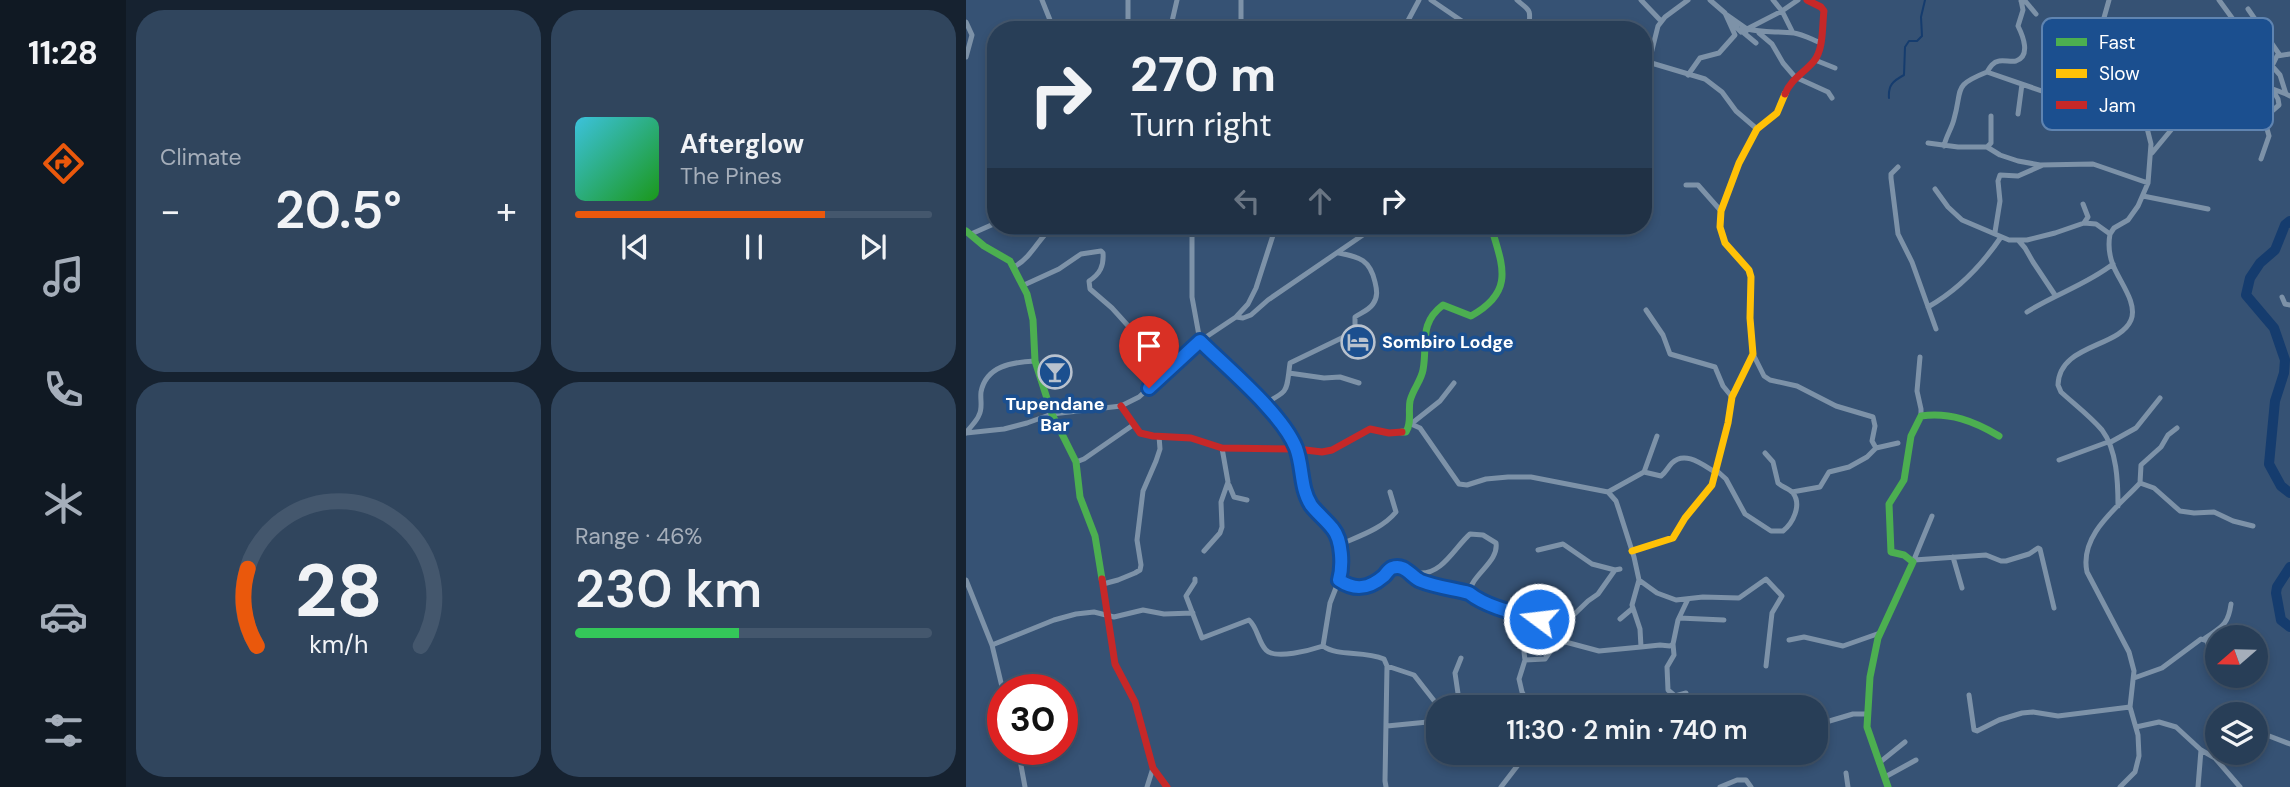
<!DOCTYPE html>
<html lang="en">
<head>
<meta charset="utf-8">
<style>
	:root { --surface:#283e57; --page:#30455d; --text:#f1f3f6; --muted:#a5aeba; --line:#44576d; --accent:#ea580c }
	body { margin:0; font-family:"DM Sans",sans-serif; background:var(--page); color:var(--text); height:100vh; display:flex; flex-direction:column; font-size:26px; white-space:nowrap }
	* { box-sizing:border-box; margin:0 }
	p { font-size:23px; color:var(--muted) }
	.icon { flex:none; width:38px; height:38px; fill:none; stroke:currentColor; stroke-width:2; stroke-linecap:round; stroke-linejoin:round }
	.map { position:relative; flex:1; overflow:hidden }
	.side { display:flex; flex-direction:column; gap:10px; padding:10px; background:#162230; width:840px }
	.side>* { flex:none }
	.hud { position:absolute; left:21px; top:21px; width:665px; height:214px; border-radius:28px; box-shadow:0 4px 10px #0003,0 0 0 2px var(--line); background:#283e57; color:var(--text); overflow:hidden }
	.needle { width:46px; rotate:250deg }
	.controls { position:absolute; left:1239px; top:625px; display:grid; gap:14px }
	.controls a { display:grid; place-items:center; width:63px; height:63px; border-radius:50%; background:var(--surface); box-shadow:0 4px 10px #0003,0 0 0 2px var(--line); font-size:35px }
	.speed { position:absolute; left:21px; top:674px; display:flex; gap:14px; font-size:35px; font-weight:700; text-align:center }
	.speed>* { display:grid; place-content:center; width:91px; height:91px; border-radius:50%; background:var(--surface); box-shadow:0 4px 10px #0003,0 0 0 2px var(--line); line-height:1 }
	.speed .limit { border:10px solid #d22; background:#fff; color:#111 }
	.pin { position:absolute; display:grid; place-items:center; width:60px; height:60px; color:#fff; margin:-72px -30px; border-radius:50% 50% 50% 0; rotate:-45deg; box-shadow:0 0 7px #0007 }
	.pin .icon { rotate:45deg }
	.me { position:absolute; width:77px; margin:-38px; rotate:285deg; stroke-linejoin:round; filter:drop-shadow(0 0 5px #0008) }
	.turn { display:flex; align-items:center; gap:24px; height:147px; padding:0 28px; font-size:32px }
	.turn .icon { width:91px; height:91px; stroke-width:2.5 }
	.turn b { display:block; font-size:49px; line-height:60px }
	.lanes { display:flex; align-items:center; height:66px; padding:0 28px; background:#0003; justify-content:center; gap:35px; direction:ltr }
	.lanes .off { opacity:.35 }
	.big { font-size:52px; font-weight:600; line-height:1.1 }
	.side .tile { flex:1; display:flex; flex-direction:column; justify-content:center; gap:10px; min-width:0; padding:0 24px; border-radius:28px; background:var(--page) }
	.side .dial { align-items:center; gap:0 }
	.dial svg { height:182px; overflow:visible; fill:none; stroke:var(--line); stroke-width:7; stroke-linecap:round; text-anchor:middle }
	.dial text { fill:var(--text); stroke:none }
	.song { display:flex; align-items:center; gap:21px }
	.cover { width:84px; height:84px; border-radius:10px; background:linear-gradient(135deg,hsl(190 70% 55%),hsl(120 70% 35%)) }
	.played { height:7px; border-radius:4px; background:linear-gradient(90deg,var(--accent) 70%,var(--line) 70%) }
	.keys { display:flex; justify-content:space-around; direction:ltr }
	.heat { display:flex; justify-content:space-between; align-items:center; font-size:38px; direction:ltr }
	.charge { height:10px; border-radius:5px; background:linear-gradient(90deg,#34c759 46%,var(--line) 0) }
	.side .tiles { flex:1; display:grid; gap:10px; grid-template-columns:repeat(2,1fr) }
	.trip { position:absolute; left:460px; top:695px; width:402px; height:70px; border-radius:28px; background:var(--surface); box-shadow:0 4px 10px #0003,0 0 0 2px var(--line); font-weight:600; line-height:70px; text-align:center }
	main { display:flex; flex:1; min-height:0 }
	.menu { display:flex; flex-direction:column; width:126px; justify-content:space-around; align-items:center; background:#101923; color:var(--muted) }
	.menu .icon { width:49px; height:49px }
	.menu .current { color:var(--accent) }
	.menu b { font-size:32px; color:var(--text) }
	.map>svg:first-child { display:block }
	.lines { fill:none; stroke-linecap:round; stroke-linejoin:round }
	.stream { stroke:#153c6e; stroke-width:2 }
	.river { stroke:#153c6e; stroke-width:10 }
	.street { stroke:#7d92a8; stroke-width:5 }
	.fast { stroke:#4caf50; stroke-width:7 }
	.slow { stroke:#ffc107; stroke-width:7 }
	.jam { stroke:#c62828; stroke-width:7 }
	.route-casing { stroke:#114b97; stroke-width:18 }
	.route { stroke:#1a73e8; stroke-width:12 }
	.labels { text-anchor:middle; stroke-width:7; stroke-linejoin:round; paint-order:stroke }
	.poi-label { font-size:18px; font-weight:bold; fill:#fff; stroke:#1b4f8f; text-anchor:start }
	.key { fill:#1b4f8f; stroke:#5f84b1; stroke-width:2 }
	.key-label { font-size:19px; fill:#fff }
</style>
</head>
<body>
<main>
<nav class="menu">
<b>11:28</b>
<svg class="icon current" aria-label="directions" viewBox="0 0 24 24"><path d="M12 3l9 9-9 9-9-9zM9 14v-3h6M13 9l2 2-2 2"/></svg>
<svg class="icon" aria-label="music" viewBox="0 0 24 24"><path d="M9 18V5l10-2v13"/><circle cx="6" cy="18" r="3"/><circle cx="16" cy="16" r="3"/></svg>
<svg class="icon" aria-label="phone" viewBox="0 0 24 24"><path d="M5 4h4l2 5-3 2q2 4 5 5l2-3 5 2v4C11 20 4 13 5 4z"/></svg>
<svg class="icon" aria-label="climate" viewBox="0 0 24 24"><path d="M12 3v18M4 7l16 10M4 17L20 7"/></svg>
<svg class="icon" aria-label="car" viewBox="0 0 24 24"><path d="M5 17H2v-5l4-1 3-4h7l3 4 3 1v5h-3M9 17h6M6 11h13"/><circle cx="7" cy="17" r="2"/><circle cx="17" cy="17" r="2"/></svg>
<svg class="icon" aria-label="filters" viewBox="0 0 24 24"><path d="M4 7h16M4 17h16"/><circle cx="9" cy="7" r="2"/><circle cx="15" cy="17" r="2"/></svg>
</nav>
<section class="side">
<div class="tiles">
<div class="tile"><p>Climate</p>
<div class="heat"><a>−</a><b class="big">20.5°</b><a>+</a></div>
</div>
<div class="tile">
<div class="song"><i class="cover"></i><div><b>Afterglow</b><p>The Pines</p></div></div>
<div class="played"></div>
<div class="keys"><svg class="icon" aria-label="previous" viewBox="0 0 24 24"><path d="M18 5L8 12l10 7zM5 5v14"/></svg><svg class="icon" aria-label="pause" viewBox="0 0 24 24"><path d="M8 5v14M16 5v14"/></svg><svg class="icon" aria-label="next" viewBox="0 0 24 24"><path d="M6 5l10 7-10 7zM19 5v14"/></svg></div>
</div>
<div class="tile dial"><svg viewBox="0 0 100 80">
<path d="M14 69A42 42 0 1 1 86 69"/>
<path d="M14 69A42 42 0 0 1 10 35" stroke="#ea580c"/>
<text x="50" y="56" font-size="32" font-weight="700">28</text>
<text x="50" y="72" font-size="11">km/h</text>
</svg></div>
<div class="tile"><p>Range · 46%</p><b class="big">230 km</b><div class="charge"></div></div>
</div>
</section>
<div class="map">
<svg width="1324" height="787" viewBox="0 0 1324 787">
	<rect width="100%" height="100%" fill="#365274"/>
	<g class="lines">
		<path class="stream" d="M923 98C922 85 927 81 938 75L939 47 943 41H951L956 36 955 17 959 0"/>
		<path class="river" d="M1324 221 1319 225 1309 250 1294 263 1284 278 1280 295 1308 328 1319 360 1318 373 1309 401 1303 464 1315 486 1324 493
			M1324 567 1311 587 1310 593 1315 620 1324 627"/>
		<path class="street" d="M76 0 88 30
			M275 0V30
			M465 0 509 30
			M551 0C563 11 565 7 563 26
			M675 0 695 21
			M807 0 816 11 827 33
			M1143 0 1132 39 1139 56 1141 84 1152 108
			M1055 1 1060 2 1070 14
			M1282 9 1313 54
			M761 15 781 29 816 11 832 0
			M0 22 6 35 0 57
			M765 22 775 32 777 27
			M162 30V0
			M204 30 211 0
			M437 30 453 0
			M778 33 790 43
			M793 33 806 44 817 63 829 77 862 92 866 98
			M779 34 781 29C797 33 811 31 828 33 836 34 847 40 855 43
			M1324 54 1311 56 1306 66 1314 75 1320 94 1324 96
			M849 60 869 68
			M682 62 739 79 756 92 770 111 791 129
			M1306 66 1291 83 1320 94
			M1021 72C1024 67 1027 62 1033 61 1038 60 1045 62 1050 61 1065 56 1057 36 1052 26L1057 10 1055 0
			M722 75 734 58 753 53 769 35 759 13 744 0
			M677 86 692 26 699 17 722 0
			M1052 114 1056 84
			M962 143 992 147H1021L1025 143V116
			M978 146C980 136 986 128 988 119 997 88 986 86 1021 72L1099 99 1116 98 1144 105 1170 117 1181 128 1185 144 1182 183 1172 206 1162 220 1148 228 1144 234
			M1021 147 1034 155 1052 161 1074 165 1127 164 1182 183
			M1186 153 1215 118 1227 107 1291 83 1290 57 1285 44 1253 0
			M1295 159 1303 136 1298 118 1313 105 1312 99 1306 89
			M932 167 925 174V178L932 234 946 262 970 329
			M720 185H732L755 211
			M969 189 982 207 996 220 1043 240H1061L1089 233 1118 223 1122 217 1117 204
			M1177 196 1242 209
			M1118 223 1130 224 1144 234
			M226 226V297L234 341 298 404 318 428 331 449 335 476 346 506 369 532 373 545 375 575 364 603 357 646
			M1029 232 1034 201 1032 181 1034 175 1052 176 1077 165
			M5 234 30 223
			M1144 234C1142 245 1143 255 1147 265 1153 281 1172 303 1165 320 1153 348 1093 344 1092 385L1095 392C1108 404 1124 416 1136 430 1151 450 1152 482 1152 506
			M1053 241 1059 248 1067 262 1089 295
			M48 267C66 257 73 238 87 226
			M58 285 93 269 115 254 135 251 137 253C138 266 134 274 123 281L124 289 146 308 165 329 190 382
			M1316 297 1319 304 1324 305
			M962 307C992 290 1016 265 1035 237
			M680 310 697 335 704 354 749 367 757 386 766 397
			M1061 312C1089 294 1120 285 1147 264
			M270 317 277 318 285 315 302 300 410 226
			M787 354 798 376 804 380 831 386 870 406 907 417 909 426 906 441 910 448
			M954 357 951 391 955 409V416
			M323 373 358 378 374 377 393 383
			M298 404C324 390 320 392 324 363L386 333 389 328V317C395 313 403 310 407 304 412 297 411 290 409 282 404 260 394 257 373 253
			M445 424 454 428 493 484 501 485 520 479 542 477H565L642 492 650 501 653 510 668 557 673 580 666 605 674 629 675 647 633 651 592 640 579 659 559 660
			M445 424 474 401 488 383
			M0 433 38 429 61 423 86 414 155 406 173 397 234 341 270 317 282 304 290 288 310 226
			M0 433C4 427 11 421 13 415 17 408 14 400 15 392 20 366 46 362 69 361
			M1143 443 1170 428 1194 398
			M910 448 932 443
			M1093 460 1142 442
			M110 462 118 459 167 425
			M750 470 760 479 779 514 805 531H817C827 523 836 505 827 493 824 489 816 487 812 483L807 462 799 453
			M678 472 691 436
			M1174 483 1175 465 1195 447 1202 435 1211 428
			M263 485 268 497 281 500
			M642 492 678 472 695 476C700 472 702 467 706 463 719 450 737 465 749 472
			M826 492 854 487 863 472 883 467 901 457 910 448
			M373 545C393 536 416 529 430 512L424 492
			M572 550 597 544 626 564 649 570
			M238 551 254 533 256 527 255 502 262 482 256 448
			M987 557 996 588
			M948 560 1020 555 1035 561H1040L1063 554 1072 548 1074 549 1088 608
			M947 562 966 516
			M444 571 454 581 503 593
			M229 579V582L220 596 236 638 283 620C292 628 292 642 300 650 309 660 345 650 357 646 372 657 397 650 418 659L421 666 419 781 420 787
			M0 580 26 645 37 691
			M373 580C389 591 403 589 418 576 420 574 423 569 426 568 434 565 445 572 453 573 476 575 489 547 504 534L517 535 530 543C533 562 506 574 503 593 525 610 585 615 595 632L592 640
			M673 580 691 593 710 600 737 597 773 598 800 579 816 596 806 613 800 666
			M137 584 152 580 169 573 174 570 175 565 171 540 177 491 190 461 194 449 193 436
			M713 618 758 620
			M654 619 667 608
			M593 629 622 601 632 594 649 570 654 569
			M1238 639C1255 627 1262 626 1265 604
			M823 640 838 637 877 646 914 633
			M563 642 558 652 559 660 553 679 556 692 564 707
			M707 644 708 655 701 667 702 690 709 696 720 693
			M26 645 88 620 110 614 128 612 148 617 177 610 198 614 227 613
			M675 647 694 645 704 646 707 644 712 620 722 599
			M421 666 448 675 473 707
			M1168 678 1196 668 1235 639 1241 641 1244 652 1241 662
			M1003 695 1008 730 1011 731 1033 720 1056 713 1067 712 1092 716 1164 707
			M494 707 489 673 495 658
			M850 725 887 714H901
			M421 726 472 721
			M1170 727 1193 722 1210 727 1235 750 1249 758 1274 787
			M1290 733 1298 734 1324 744
			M52 749 59 787
			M913 763 939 742
			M880 773 882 787
			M919 777 950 760
			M181 787 187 768
			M535 787 562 752
			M754 787 771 780H780L785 787
			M1154 787 1169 772 1173 756 1172 735 1164 707 1168 671 1163 652 1121 572C1113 535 1151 508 1174 483L1188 488 1214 511 1228 513 1248 512 1267 521 1287 526
			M1232 787 1235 750"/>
		<path class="fast" d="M0 231 18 246 44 261 61 294 67 320 69 361 86 414 110 462 114 497 129 536 136 579
			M436 432H440C446 422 442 412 444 401 447 389 455 381 457 370 462 344 452 324 477 305L505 316C550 291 536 265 525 226
			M922 787 901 727 904 677 912 638 947 562 938 555 925 552 923 504 938 480 945 436 955 416C984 412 1008 421 1033 436"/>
		<path class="slow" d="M666 551 707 538 719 518 746 485 762 423 766 397 787 354 784 318 785 277 783 270 759 243 754 227 755 211 773 163 791 129 811 113 819 94"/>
		<path class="jam" d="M819 94C825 79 838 73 848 61 858 49 856 25 858 11L855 7 841 0
			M155 406 174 433 187 436 225 438 256 448 331 449 356 452 366 450 404 429 423 433 436 432
			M136 579 149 664 169 702 187 768 201 787"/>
	</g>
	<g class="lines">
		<defs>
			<path id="route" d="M183 388 234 341C261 368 316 413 330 448 337 466 334 488 345 505 351 513 360 520 367 529 376 540 377 566 373 580 389 591 403 589 418 576 420 574 423 569 426 568 439 563 445 577 455 581 470 587 488 589 503 593 522 608 550 613 573 619"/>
		</defs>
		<use href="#route" class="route-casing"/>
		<use href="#route" class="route"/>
	</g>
	<defs>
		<symbol id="hotel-ring" viewBox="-11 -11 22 22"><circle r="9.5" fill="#1b4f8f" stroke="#b9c2ce" stroke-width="1.5"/><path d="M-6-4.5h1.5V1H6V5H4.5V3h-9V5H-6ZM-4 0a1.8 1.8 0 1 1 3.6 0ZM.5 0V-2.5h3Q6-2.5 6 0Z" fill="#b9c2ce"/></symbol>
		<symbol id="bar-ring" viewBox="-11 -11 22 22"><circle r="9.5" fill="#1b4f8f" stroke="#b9c2ce" stroke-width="1.5"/><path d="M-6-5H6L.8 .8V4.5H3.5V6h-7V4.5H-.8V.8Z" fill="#b9c2ce"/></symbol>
	</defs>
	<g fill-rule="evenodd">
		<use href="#hotel-ring" x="373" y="323" width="38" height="38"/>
		<use href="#bar-ring" x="70" y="353" width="38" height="38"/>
	</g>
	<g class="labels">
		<g class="poi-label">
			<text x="416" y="348">Sombiro Lodge</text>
			<text x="89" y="410" text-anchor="middle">Tupendane<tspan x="89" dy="21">Bar</tspan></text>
		</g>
	</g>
	<rect x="1076" y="18" width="231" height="112" rx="10" class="key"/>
	<rect x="1090" y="38" width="31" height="8" fill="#4caf50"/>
	<rect x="1090" y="69" width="31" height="9" fill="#ffc107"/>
	<rect x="1090" y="101" width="31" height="8" fill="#c62828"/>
	<g class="key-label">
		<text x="1133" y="49">Fast</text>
		<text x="1133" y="80">Slow</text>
		<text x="1133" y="112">Jam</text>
	</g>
</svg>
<div class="controls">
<a><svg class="needle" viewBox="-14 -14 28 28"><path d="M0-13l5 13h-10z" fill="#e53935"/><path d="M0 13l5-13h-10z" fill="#a5aeba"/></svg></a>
<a><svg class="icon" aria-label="layers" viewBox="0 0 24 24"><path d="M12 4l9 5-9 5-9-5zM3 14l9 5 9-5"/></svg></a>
</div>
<div class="speed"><div class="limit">30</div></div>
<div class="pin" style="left:183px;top:388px;background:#d93025"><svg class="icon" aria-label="arrive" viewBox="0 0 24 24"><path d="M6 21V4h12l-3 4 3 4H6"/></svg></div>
<svg class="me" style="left:573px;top:619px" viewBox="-20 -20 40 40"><circle r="17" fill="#1a73e8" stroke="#fff" stroke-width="3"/><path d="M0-11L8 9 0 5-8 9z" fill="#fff"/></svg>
<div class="trip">11:30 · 2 min · 740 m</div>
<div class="hud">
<div class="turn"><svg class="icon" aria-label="right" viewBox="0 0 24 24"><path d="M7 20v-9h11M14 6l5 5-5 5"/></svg><div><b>270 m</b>Turn right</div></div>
<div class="lanes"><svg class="icon off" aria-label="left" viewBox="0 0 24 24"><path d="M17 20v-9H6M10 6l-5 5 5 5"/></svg><svg class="icon off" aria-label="ahead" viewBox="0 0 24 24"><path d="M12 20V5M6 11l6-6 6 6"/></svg><svg class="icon" aria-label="right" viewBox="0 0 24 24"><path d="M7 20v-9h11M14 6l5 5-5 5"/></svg></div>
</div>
</div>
</main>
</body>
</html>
